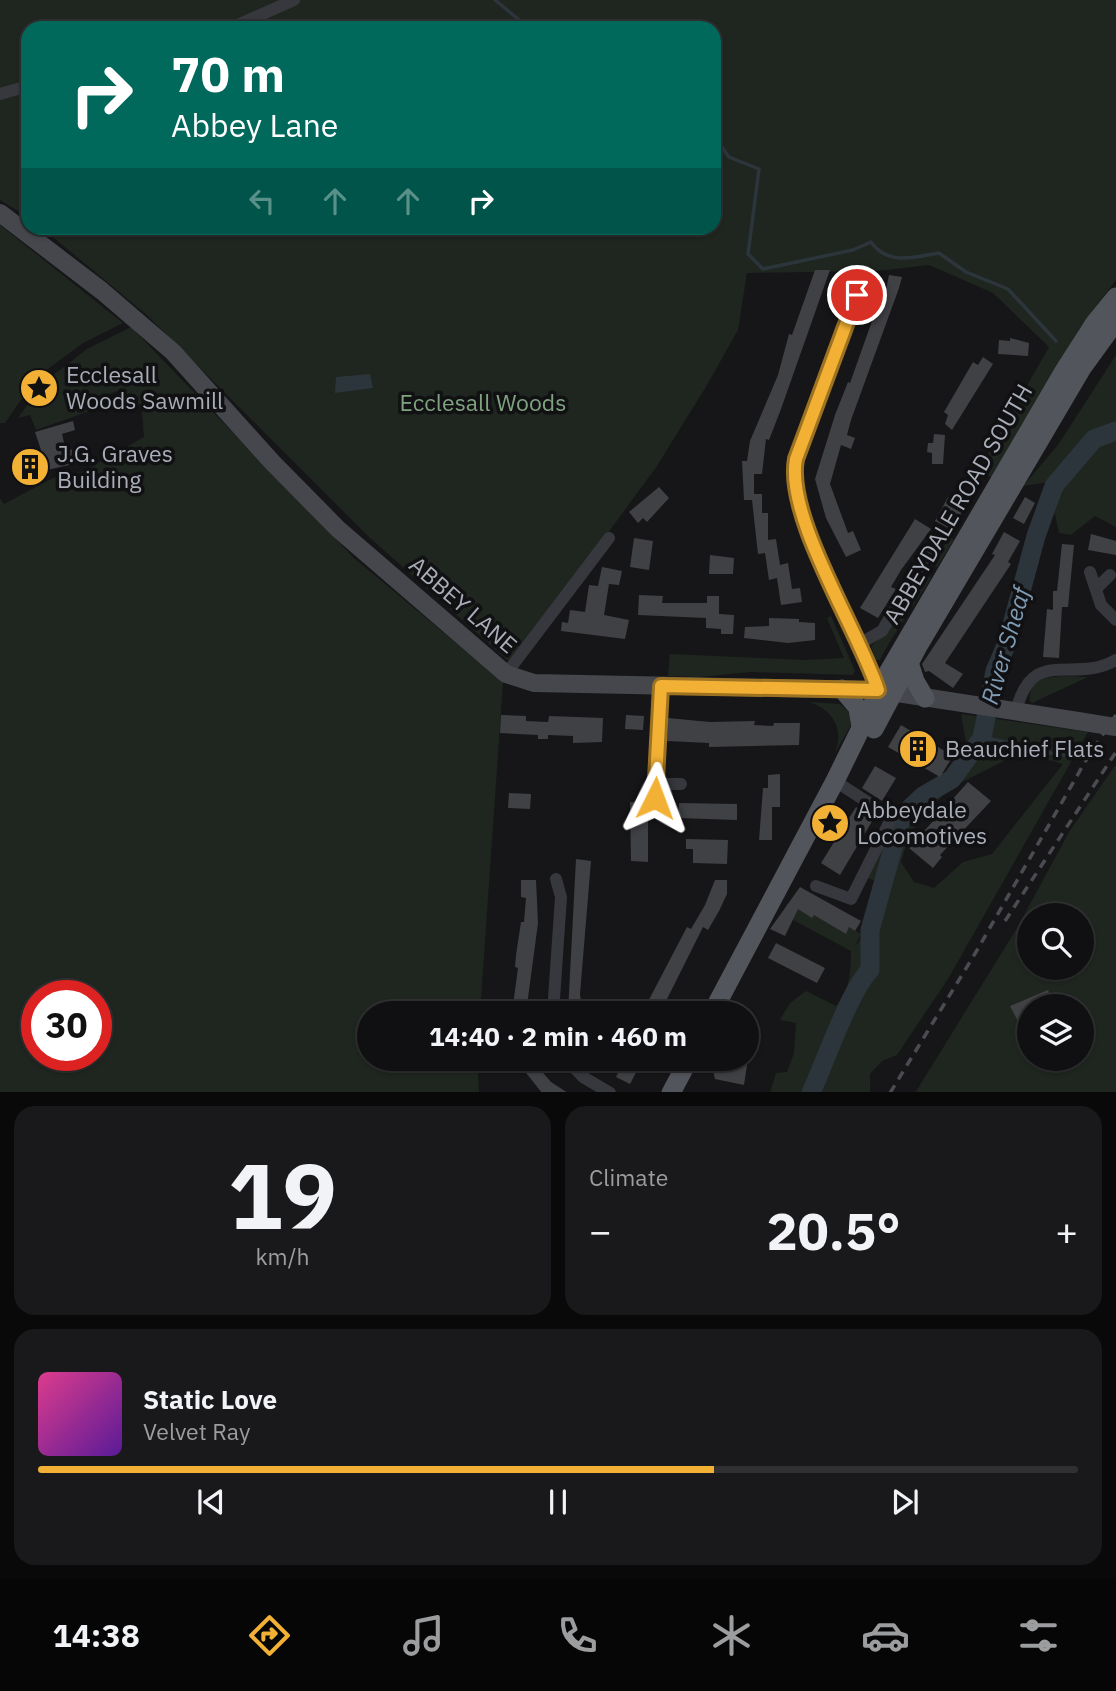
<!DOCTYPE html>
<html lang="en">
<head>
<meta charset="utf-8">
<style>
	:root { --surface:#101012; --page:#19191b; --text:#f1f3f6; --muted:#9c9d9f; --line:#303032; --accent:#f2b134 }
	body { margin:0; font-family:"IBM Plex Sans",sans-serif; background:var(--page); color:var(--text); height:100vh; display:flex; flex-direction:column; font-size:26px; white-space:nowrap }
	* { box-sizing:border-box; margin:0 }
	p { font-size:23px; color:var(--muted) }
	.icon { flex:none; width:38px; height:38px; fill:none; stroke:currentColor; stroke-width:2; stroke-linecap:round; stroke-linejoin:round }
	.map { position:relative; height:1092px; overflow:hidden }
	.details { display:flex; flex-direction:column; gap:14px; padding:14px; background:#09090a; flex:1 }
	.details>* { flex:none }
	.banner { position:absolute; left:21px; top:21px; width:700px; height:214px; border-radius:21px; box-shadow:0 2px 5px #0004,0 0 0 2px var(--line); background:#00695c; color:#fff; overflow:hidden }
	.fabs { position:absolute; left:1017px; top:903px; display:grid; gap:14px }
	.fabs a { display:grid; place-items:center; width:77px; height:77px; border-radius:50%; background:var(--surface); box-shadow:0 2px 5px #0004,0 0 0 2px var(--line); font-size:35px }
	.speed { position:absolute; left:21px; top:980px; display:flex; gap:14px; font-size:35px; font-weight:700; text-align:center }
	.speed>* { display:grid; place-content:center; width:91px; height:91px; border-radius:50%; background:var(--surface); box-shadow:0 2px 5px #0004,0 0 0 2px var(--line); line-height:1 }
	.speed .limit { border:10px solid #d22; background:#fff; color:#111 }
	.pin { position:absolute; display:grid; place-items:center; width:60px; height:60px; color:#fff; margin:-30px; border:4px solid #fff; border-radius:50%; box-shadow:0 2px 7px #0007 }
	.me { position:absolute; width:77px; margin:-38px; rotate:3deg; stroke-linejoin:round; filter:drop-shadow(0 0 5px #0008) }
	.turn { display:flex; align-items:center; gap:24px; height:147px; padding:0 35px; font-size:32px }
	.turn .icon { width:91px; height:91px; stroke-width:2.5 }
	.turn b { display:block; font-size:49px; line-height:60px }
	.lanes { display:flex; align-items:center; height:66px; padding:0 35px; background:#0003; justify-content:center; gap:35px; direction:ltr }
	.lanes .off { opacity:.35 }
	.big { font-size:52px; font-weight:700; line-height:1.1 }
	.details .tile { flex:1; display:flex; flex-direction:column; justify-content:center; gap:10px; min-width:0; padding:0 24px; border-radius:21px; background:var(--page) }
	.details .dial { align-items:center; gap:0 }
	.dial b { font-size:91px; line-height:1 }
	.song { display:flex; align-items:center; gap:21px }
	.cover { width:84px; height:84px; border-radius:10px; background:linear-gradient(135deg,hsl(330 70% 55%),hsl(270 70% 35%)) }
	.played { height:7px; border-radius:4px; background:linear-gradient(90deg,var(--accent) 65%,var(--line) 65%) }
	.keys { display:flex; justify-content:space-around; direction:ltr }
	.heat { display:flex; justify-content:space-between; align-items:center; font-size:38px; direction:ltr }
	.details .tiles { flex:1; display:grid; gap:14px; grid-template-columns:1fr 1fr }
	.tile:last-child { grid-column:span 2 }
	.trip { position:absolute; left:357px; top:1001px; width:402px; height:70px; border-radius:35px; background:var(--surface); box-shadow:0 2px 5px #0004,0 0 0 2px var(--line); font-weight:700; line-height:70px; text-align:center }
	.dock { display:flex; height:112px; justify-content:space-around; align-items:center; background:#060607; color:var(--muted) }
	.dock .icon { width:49px; height:49px }
	.dock .on { color:var(--accent) }
	.dock b { font-size:32px; color:var(--text) }
	.map>svg:first-child { display:block }
	.green { fill:#1e261f; fill-rule:evenodd }
	.water { fill:#2c353c }
	.lines { fill:none; stroke-linecap:round; stroke-linejoin:round }
	.stream { stroke:#2c353c; stroke-width:3.5 }
	.river { stroke:#2c353c; stroke-width:19 }
	.building { fill:#404145 }
	.minor { stroke:#37383d; stroke-width:12 }
	.secondary { stroke:#45474d; stroke-width:18 }
	.primary { stroke:#53555c; stroke-width:19 }
	.rail { stroke:#4a4c52; stroke-width:3.5; stroke-dasharray:9 7; stroke-linecap:butt }
	.secondary-bridge { stroke:#45474d; stroke-width:18 }
	.route-casing { stroke:#9d7322; stroke-width:18 }
	.route { stroke:#f2b134; stroke-width:12 }
	.labels { text-anchor:middle; stroke-width:7; stroke-linejoin:round; paint-order:stroke }
	.poi-label { font-size:23px; fill:#a8adb8; stroke:#111113; text-anchor:start }
	.park-label { font-size:23px; fill:#7fa381; stroke:#111113 }
	.street-label { font-size:23px; fill:#a8adb8; stroke:#111113 }
	.water-label { font-size:24px; font-style:italic; fill:#7f9bb3; stroke:#111113 }
</style>
</head>
<body>
<div class="map">
<svg width="1116" height="1093" viewBox="0 0 1116 1093">
	<rect width="100%" height="100%" fill="#161618"/>
	<path class="green" d="M0 0H1116V280L1079 329 994 479 979 470 1049 347 993 293 929 265 877 271 747 273 738 330 707 385 657 466 512 664 370 538 148 316 42 228H714V28H28V217L0 200Z
		M0 225 123 323 83 343 36 378 5 423H0Z
		M131 327 354 558 503 682 480 1013H369V1059H477L479 1092H0V498L4 504 53 478 84 471 144 437 142 410 121 390 96 398 87 412 36 430 30 415 18 418 43 383 87 349ZM37 996H96V1055H37Z
		M1116 355V527L1095 516 1071 535 1059 533 1048 482 1023 486 1058 445Z
		M950 537 954 540 937 567 933 565 927 575 931 578C914 606 894 632 880 660H875L871 646 885 634Z
		M831 616 855 671 853 675 751 672 699 677 668 676 670 654 805 660 844 658 827 618Z
		M1088 677 1032 703 1030 701C1027 670 1068 677 1088 677Z
		M809 702 840 704 850 713V727L833 756C846 731 834 710 809 702Z
		M961 714 1088 732 948 979 897 1055 882 1061 870 1074V1092L770 1093 776 1073 787 1072 794 1053 796 1023 780 1020 790 1003 806 991 836 1006C851 988 850 973 851 951L782 914 788 903 798 909 808 905 804 913 812 917 816 910 846 933 849 927 861 934 855 946 860 940 877 897V881L866 878 869 868C886 838 900 797 935 784L947 790 910 833 901 862 914 882 934 888 963 862 992 854 1063 764 1022 752 958 784 943 777 954 765 966 742Z
		M1116 764V1092L915 1093 1017 928 1069 832ZM1029 915H1082V968H1029ZM1029 1006H1082V1059H1029Z"/>
	<path class="water" d="M370 374 373 388 335 393 336 377Z"/>
	<g class="lines">
		<path class="stream" d="M495 0 529 28
			M714 136 729 157 759 169 748 254 763 269 853 250 871 242C888 266 914 257 939 253L966 272 1008 289 1056 341
			M982 738C1016 741 1045 757 1079 755"/>
		<path class="river" d="M811 1093C825 1062 850 990 870 970V930L902 816 923 796 952 779 982 738 995 671 1007 643 1036 536 1054 486 1094 439 1116 431"/>
	</g>
	<path class="building" d="M815 270H830L781 409 769 440 766 439 762 474H754V494H762V513H768V540L776 539 780 565 788 563 792 589 800 588 802 602 781 605 777 578 769 580 765 553 758 554 752 500H744L742 461H747L750 441 778 375 789 334 792 335Z
		M889 275 902 277 899 288 851 420 847 435 855 438 851 449 841 445 830 484 848 533 853 531 861 550 846 557 826 518 815 479 835 415 848 382 850 383 883 290H886Z
		M1010 338 1029 343 1028 356 998 354 999 340 1010 341Z
		M983 357 993 364 952 430 945 424 948 415 944 412 973 362 978 365Z
		M73 421 75 430 62 434 66 451 82 447 86 461 17 477 13 463 22 461 20 456 41 450 35 432Z
		M934 434 945 435 943 464H932V453L927 452 928 443H933Z
		M659 487 669 498 647 522 643 518 638 523 629 512Z
		M948 497 965 506 952 530 935 521Z
		M1025 497 1035 503 1024 524 1013 518Z
		M915 519 931 529 901 570 891 587 896 589 878 618 860 608Z
		M1004 532 1020 541 1008 562 1011 564 945 663 963 674 953 688 929 671 925 672 922 664 995 555 992 554Z
		M1091 534 1116 541V555L1088 550Z
		M634 538 653 541 649 570 630 567Z
		M1062 544 1074 545 1068 607H1062L1059 658 1043 657 1047 609 1053 610V591H1057Z
		M710 555 734 558 733 574H709Z
		M602 567 622 571 619 585 609 584 604 615 629 620 625 639 561 631 562 622 568 623 570 610 585 612 589 585 598 586Z
		M639 595 663 596 662 603H707V596H719V614L734 615 733 634H721V629L706 628V618L638 615Z
		M769 618 799 619V622L815 623V640L788 643 744 638 745 627 769 626Z
		M501 715 526 716V721L548 722 549 716 603 718 602 742 573 743V736L548 735V739H538V735L500 733Z
		M626 715 644 716 643 730 625 729Z
		M668 718 710 722 755 721 754 725 773 726 774 723H800L799 745 709 747V743L667 741Z
		M901 725 953 756 940 777 888 747Z
		M875 766 896 778 882 801 862 788Z
		M780 774V807H772V840H759L763 788H768V775Z
		M968 782 991 801 940 855 942 857 933 868 909 848Z
		M509 793 531 794 530 809 508 808Z
		M630 802 648 803V862L631 861Z
		M679 803 737 804V820L678 818Z
		M856 807 874 818 840 875 821 863Z
		M686 839 728 840 727 864 693 863V849H686Z
		M576 859 591 861 580 994 582 1010 568 1012Z
		M521 880H536L538 923 526 1013H512L518 968 515 967 516 955 521 922H524L526 898 521 897Z
		M715 880H727V894L719 911 708 930 703 927 660 1013H642L687 927 691 929 705 905Z
		M800 887 861 921 855 931 849 927 846 934 814 915 812 918 798 909 785 936 770 929Z
		M776 943 825 968 817 983 768 958Z
		M1048 990 1055 1006H1029V1026L1022 1029 1010 1006Z
		M515 1059H531L551 1082 568 1093H542Z
		M625 1059 642 1061 630 1084 616 1077Z
		M731 1062 747 1065 744 1085 715 1079 713 1070 731 1067Z"/>
	<g class="lines">
		<path class="minor" d="M231 28 294 0
			M0 94 28 86
			M865 271 796 459C784 517 858 630 878 690
			M1090 572 1101 605 1116 620
			M1096 589 1110 575
			M859 644 882 631 930 549
			M506 674 609 538
			M1016 711C1033 644 1073 685 1116 660
			M656 784H681
			M655 798 661 686
			M816 886 851 899 890 821 889 816 835 781
			M553 1013 561 897 556 879
			M566 1059 583 1077 610 1093"/>
		<path class="secondary" d="M0 213 102 291 173 352 272 462 338 529 506 674 534 683 878 690 1078 721"/>
		<path class="primary" d="M909 662 915 681 925 698
			M842 689 858 708 861 728
			M874 729 917 648 1082 368 1116 321
			M712 1013 835 781 889 671 1064 371 1094 324 1116 297
			M671 1093 689 1059"/>
		<path class="rail" d="M1005 921 1116 752
			M890 1093 976 952 1089 755 1116 715"/>
		<path class="secondary-bridge" d="M1078 721 1116 727"/>
	</g>
	<g class="lines">
		<defs>
			<path id="route" d="M655 798 661 686 878 690C858 629 785 517 796 459L857 295"/>
		</defs>
		<use href="#route" class="route-casing"/>
		<use href="#route" class="route"/>
	</g>
	<defs>
		<symbol id="sight-disc" viewBox="-11 -11 22 22"><circle r="9.5" fill="#f2b134" stroke="#111113"/><path d="M0-6L1.8-2.2L6-1.7L2.9 1.2L3.7 5.4L0 3.3L-3.7 5.4L-2.9 1.2L-6-1.7L-1.8-2.2Z" fill="#111"/></symbol>
		<symbol id="building-disc" viewBox="-11 -11 22 22"><circle r="9.5" fill="#f2b134" stroke="#111113"/><path d="M-4-6H4V6H1V3H-1V6H-4ZM-2.5-4.3h1.7v1.8h-1.7ZM.8-4.3h1.7v1.8H.8ZM-2.5-1h1.7V.8h-1.7ZM.8-1h1.7V.8H.8Z" fill="#111"/></symbol>
	</defs>
	<g fill-rule="evenodd">
		<use href="#sight-disc" x="17" y="366" width="44" height="44"/>
		<use href="#building-disc" x="8" y="445" width="44" height="44"/>
		<use href="#building-disc" x="896" y="727" width="44" height="44"/>
		<use href="#sight-disc" x="808" y="801" width="44" height="44"/>
	</g>
	<g class="labels">
		<g class="poi-label">
			<text x="66" y="383">Ecclesall<tspan x="66" dy="26">Woods Sawmill</tspan></text>
			<text x="57" y="462">J.G. Graves<tspan x="57" dy="26">Building</tspan></text>
			<text x="945" y="757">Beauchief Flats</text>
			<text x="857" y="818">Abbeydale<tspan x="857" dy="26">Locomotives</tspan></text>
		</g>
		<g class="park-label">
			<text x="483" y="411">Ecclesall Woods</text>
		</g>
		<g class="street-label">
			<text transform="translate(958 504) rotate(-60)" y="8">ABBEYDALE ROAD SOUTH</text>
			<text transform="translate(463 605) rotate(41)" y="8">ABBEY LANE</text>
		</g>
		<g class="water-label">
			<text transform="translate(1006 646) rotate(-74)" y="8">River Sheaf</text>
		</g>
	</g>
</svg>
<div class="fabs">
<a><svg class="icon" aria-label="search" viewBox="0 0 24 24"><circle cx="10" cy="10" r="6"/><path d="M15 15l6 6"/></svg></a>
<a><svg class="icon" aria-label="layers" viewBox="0 0 24 24"><path d="M12 4l9 5-9 5-9-5zM3 14l9 5 9-5"/></svg></a>
</div>
<div class="speed"><div class="limit">30</div></div>
<div class="pin" style="left:857px;top:295px;background:#d93025"><svg class="icon" aria-label="arrive" viewBox="0 0 24 24"><path d="M6 21V4h12l-3 4 3 4H6"/></svg></div>
<svg class="me" style="left:655px;top:798px" viewBox="-20 -20 40 40"><path d="M0-17L14 15 0 8-14 15z" fill="#f2b134" stroke="#fff" stroke-width="4"/></svg>
<div class="trip">14:40 · 2 min · 460 m</div>
<div class="banner">
<div class="turn"><svg class="icon" aria-label="right" viewBox="0 0 24 24"><path d="M7 20v-9h11M14 6l5 5-5 5"/></svg><div><b>70 m</b>Abbey Lane</div></div>
<div class="lanes"><svg class="icon off" aria-label="left" viewBox="0 0 24 24"><path d="M17 20v-9H6M10 6l-5 5 5 5"/></svg><svg class="icon off" aria-label="ahead" viewBox="0 0 24 24"><path d="M12 20V5M6 11l6-6 6 6"/></svg><svg class="icon off" aria-label="ahead" viewBox="0 0 24 24"><path d="M12 20V5M6 11l6-6 6 6"/></svg><svg class="icon" aria-label="right" viewBox="0 0 24 24"><path d="M7 20v-9h11M14 6l5 5-5 5"/></svg></div>
</div>
</div>
<section class="details">
<div class="tiles">
<div class="tile dial"><b>19</b><p>km/h</p></div>
<div class="tile"><p>Climate</p>
<div class="heat"><a>−</a><b class="big">20.5°</b><a>+</a></div>
</div>
<div class="tile">
<div class="song"><i class="cover"></i><div><b>Static Love</b><p>Velvet Ray</p></div></div>
<div class="played"></div>
<div class="keys"><svg class="icon" aria-label="previous" viewBox="0 0 24 24"><path d="M18 5L8 12l10 7zM5 5v14"/></svg><svg class="icon" aria-label="pause" viewBox="0 0 24 24"><path d="M8 5v14M16 5v14"/></svg><svg class="icon" aria-label="next" viewBox="0 0 24 24"><path d="M6 5l10 7-10 7zM19 5v14"/></svg></div>
</div>
</div>
</section>
<nav class="dock">
<b>14:38</b>
<svg class="icon on" aria-label="directions" viewBox="0 0 24 24"><path d="M12 3l9 9-9 9-9-9zM9 14v-3h6M13 9l2 2-2 2"/></svg>
<svg class="icon" aria-label="music" viewBox="0 0 24 24"><path d="M9 18V5l10-2v13"/><circle cx="6" cy="18" r="3"/><circle cx="16" cy="16" r="3"/></svg>
<svg class="icon" aria-label="phone" viewBox="0 0 24 24"><path d="M5 4h4l2 5-3 2q2 4 5 5l2-3 5 2v4C11 20 4 13 5 4z"/></svg>
<svg class="icon" aria-label="climate" viewBox="0 0 24 24"><path d="M12 3v18M4 7l16 10M4 17L20 7"/></svg>
<svg class="icon" aria-label="car" viewBox="0 0 24 24"><path d="M5 17H2v-5l4-1 3-4h7l3 4 3 1v5h-3M9 17h6M6 11h13"/><circle cx="7" cy="17" r="2"/><circle cx="17" cy="17" r="2"/></svg>
<svg class="icon" aria-label="filters" viewBox="0 0 24 24"><path d="M4 7h16M4 17h16"/><circle cx="9" cy="7" r="2"/><circle cx="15" cy="17" r="2"/></svg>
</nav>
</body>
</html>
